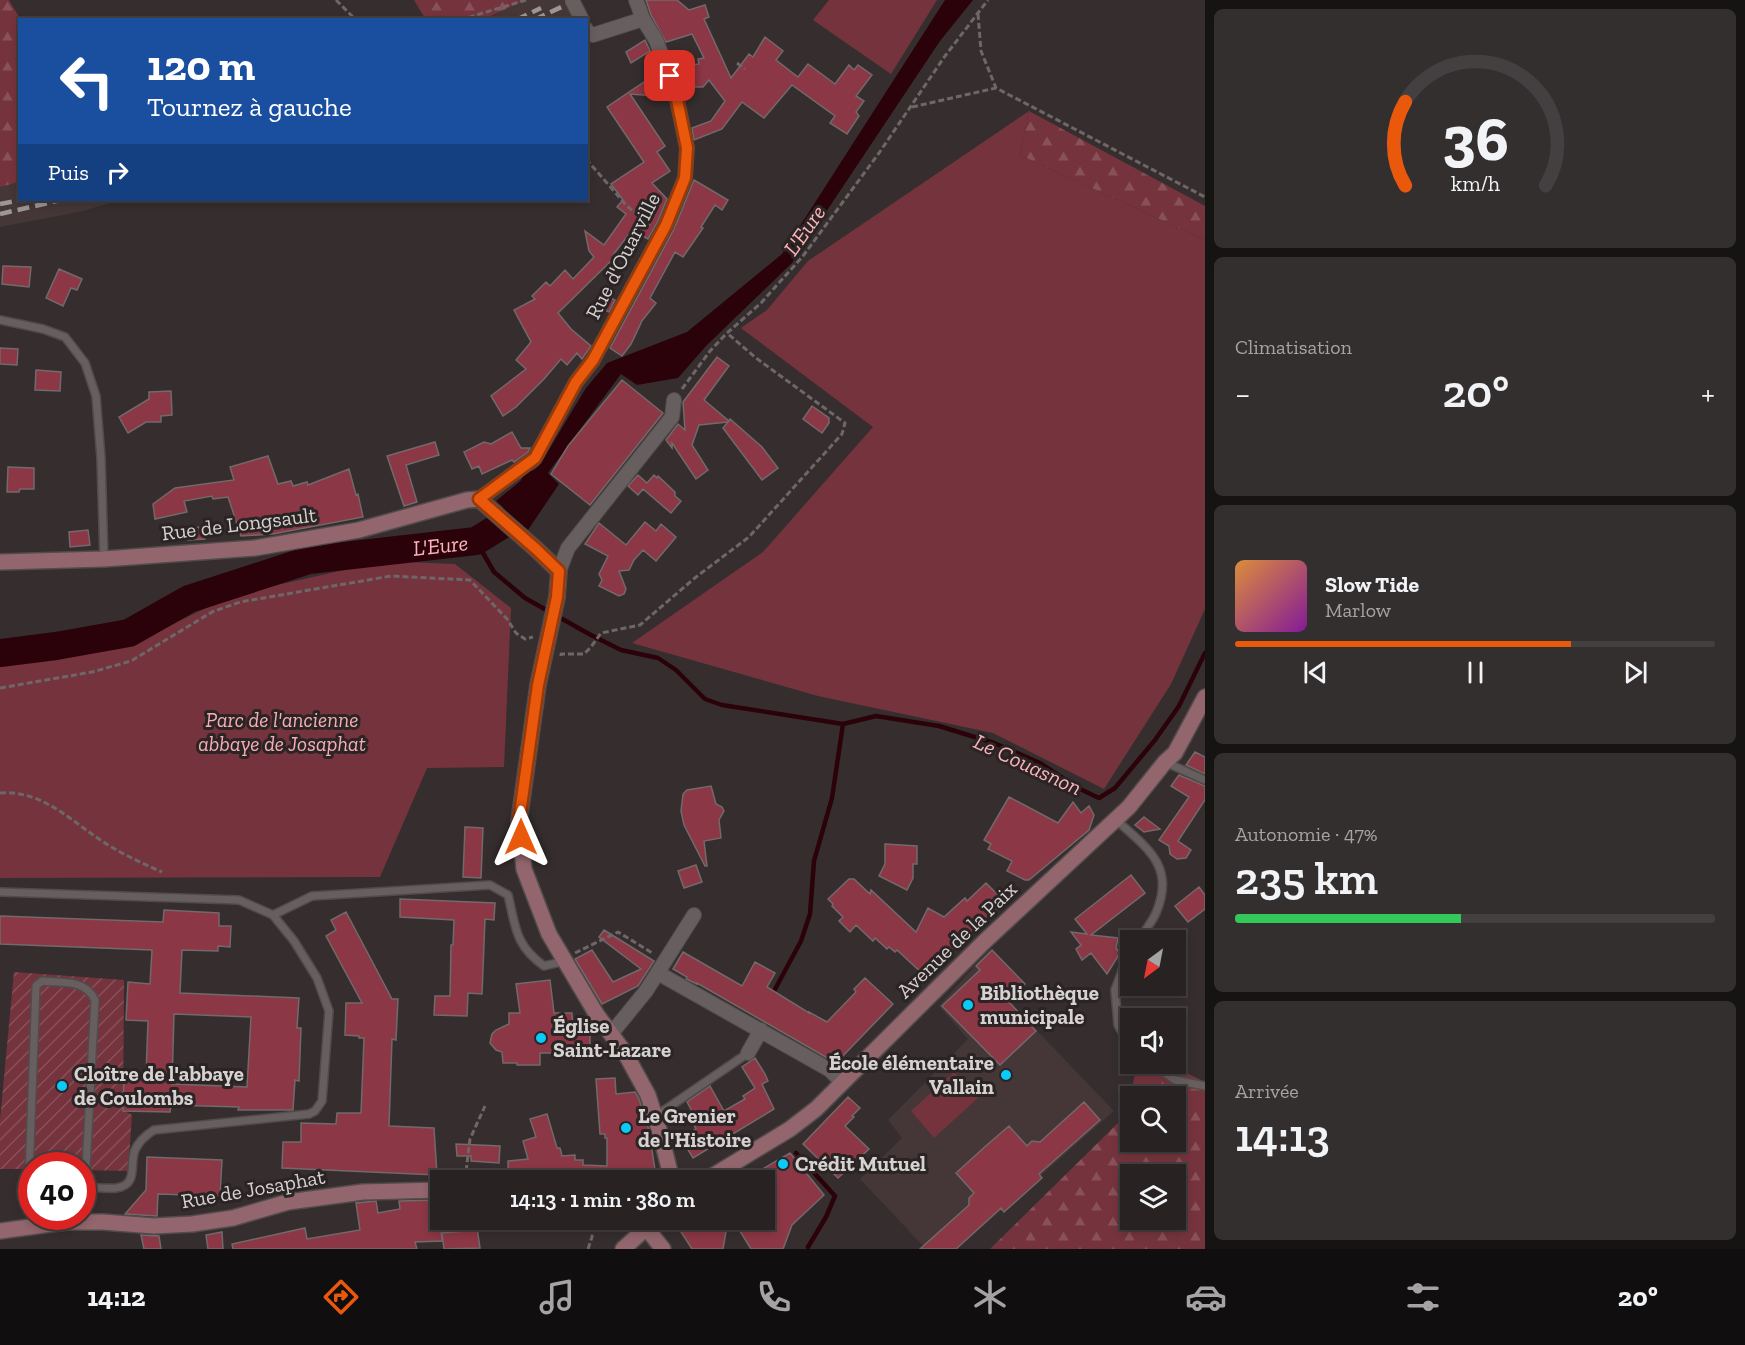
<!DOCTYPE html>
<html lang="fr">
<head>
<meta charset="utf-8">
<style>
	:root { --surface:#282222; --page:#342f2f; --text:#f1f3f6; --muted:#a5a4a5; --line:#443f40; --accent:#ea580c }
	body { margin:0; font-family:"Zilla Slab",serif; background:var(--page); color:var(--text); height:100vh; display:flex; flex-direction:column; font-size:22px; white-space:nowrap }
	* { box-sizing:border-box; margin:0 }
	p { font-size:20px; color:var(--muted) }
	.icon { flex:none; width:33px; height:33px; fill:none; stroke:currentColor; stroke-width:2; stroke-linecap:round; stroke-linejoin:round }
	.map { position:relative; flex:1; overflow:hidden }
	.drawer { display:flex; flex-direction:column; gap:9px; padding:9px; background:#161313; width:540px }
	.drawer>* { flex:none }
	.guide { position:absolute; left:18px; top:18px; width:570px; height:183px; border-radius:0px; box-shadow:0 3px 9px #0003,0 0 0 2px var(--line); background:#1a4fa0; color:#fff; overflow:hidden }
	.needle { width:39px; rotate:212deg }
	.tools { position:absolute; left:1120px; top:930px; display:grid; gap:12px }
	.tools a { display:grid; place-items:center; width:66px; height:66px; border-radius:0px; background:var(--surface); box-shadow:0 3px 9px #0003,0 0 0 2px var(--line); font-size:30px }
	.speed { position:absolute; left:18px; top:1152px; display:flex; gap:12px; font-size:30px; font-weight:700; text-align:center }
	.speed>* { display:grid; place-content:center; width:78px; height:78px; border-radius:50%; background:var(--surface); box-shadow:0 3px 9px #0003,0 0 0 2px var(--line); line-height:1 }
	.speed .limit { border:9px solid #d22; background:#fff; color:#111 }
	.pin { position:absolute; display:grid; place-items:center; width:51px; height:51px; color:#fff; margin:-26px; border-radius:12px; box-shadow:0 3px 9px #0006 }
	.me { position:absolute; width:66px; margin:-33px; rotate:0deg; stroke-linejoin:round; filter:drop-shadow(0 0 4px #0008) }
	.turn { display:flex; align-items:center; gap:21px; height:126px; padding:0 30px; font-size:27px }
	.turn .icon { width:78px; height:78px; stroke-width:2.5 }
	.turn b { display:block; font-size:42px; line-height:51px }
	.then { display:flex; align-items:center; height:57px; padding:0 30px; background:#0003; gap:12px; font-size:22px }
	.big { font-size:45px; font-weight:600; line-height:1.1 }
	.drawer .card { flex:1; display:flex; flex-direction:column; justify-content:center; gap:9px; min-width:0; padding:0 21px; border-radius:9px; background:var(--page) }
	.drawer .dial { align-items:center; gap:0 }
	.dial svg { height:156px; overflow:visible; fill:none; stroke:var(--line); stroke-width:7; stroke-linecap:round; text-anchor:middle }
	.dial text { fill:var(--text); stroke:none }
	.song { display:flex; align-items:center; gap:18px }
	.cover { width:72px; height:72px; border-radius:9px; background:linear-gradient(135deg,hsl(30 70% 55%),hsl(290 70% 35%)) }
	.played { height:6px; border-radius:3px; background:linear-gradient(90deg,var(--accent) 70%,var(--line) 70%) }
	.keys { display:flex; justify-content:space-around; direction:ltr }
	.heat { display:flex; justify-content:space-between; align-items:center; font-size:33px; direction:ltr }
	.charge { height:9px; border-radius:4px; background:linear-gradient(90deg,#34c759 47%,var(--line) 0) }
	.trip { position:absolute; left:430px; top:1170px; width:345px; height:60px; border-radius:0px; background:var(--surface); box-shadow:0 3px 9px #0003,0 0 0 2px var(--line); font-weight:600; line-height:60px; text-align:center }
	.tab-bar { display:flex; height:96px; justify-content:space-around; align-items:center; background:#100e0e; color:var(--muted) }
	.tab-bar .icon { width:42px; height:42px }
	.tab-bar .selected { color:var(--accent) }
	.tab-bar b { font-size:27px; color:var(--text) }
	main { display:flex; flex:1; min-height:0 }
	.map>svg:first-child { display:block }
	.built { fill:#453637 }
	.green { fill:#75343d }
	.forest { fill:url(#forest-firs); fill-rule:evenodd }
	.garden { fill:url(#garden-furrows) }
	.water { fill:#2b020a }
	.lines { fill:none; stroke-linecap:round; stroke-linejoin:round }
	.stream { stroke:#2b020a; stroke-width:4.5 }
	.river { stroke:#2b020a; stroke-width:28 }
	.building { fill:#8c3745; stroke:#72696a; stroke-width:1.5; fill-rule:evenodd }
	.lane-casing { stroke:#514b4b; stroke-width:10 }
	.street-casing { stroke:#514b4b; stroke-width:16 }
	.secondary-casing { stroke:#514b4b; stroke-width:18 }
	.path { stroke:#6e6767; stroke-width:3; stroke-dasharray:6 3; stroke-linecap:butt }
	.lane { stroke:#675e5f; stroke-width:7 }
	.street { stroke:#675e5f; stroke-width:14 }
	.secondary { stroke:#92666c; stroke-width:15 }
	.rail { stroke:#9c9696; stroke-width:4.5; stroke-dasharray:12 6; stroke-linecap:butt }
	.street-bridge-casing { stroke:#514b4b; stroke-width:16; stroke-linecap:butt }
	.street-bridge { stroke:#675e5f; stroke-width:14 }
	.route-casing { stroke:#983908; stroke-width:15 }
	.route { stroke:#ea580c; stroke-width:10 }
	.poi-dot { fill:#0acafa; stroke:#2b2424; stroke-width:2 }
	.labels { text-anchor:middle; stroke-width:6; stroke-linejoin:round; paint-order:stroke }
	.street-label { font-size:21px; fill:#d7d2d2; stroke:#2b2424 }
	.park-label { font-size:21px; font-style:italic; fill:#f7adb4; stroke:#2b2424 }
	.poi-label { font-size:21px; font-weight:bold; fill:#d7d2d2; stroke:#2b2424; text-anchor:start }
	.water-label { font-size:22px; font-style:italic; fill:#feb3ba; stroke:#2b2424 }
</style>
</head>
<body>
<main>
<div class="map">
<svg width="1205" height="1249" viewBox="0 0 1205 1249">
	<defs>
		<pattern id="forest-firs" width="22" height="20" patternUnits="userSpaceOnUse" patternTransform="scale(1.5)"><rect width="22" height="20" fill="#75343d"/><path d="M5 1l3.5 6h-7zM16 11l3.5 6h-7z" fill="#885058"/></pattern>
		<pattern id="garden-furrows" width="10" height="10" patternUnits="userSpaceOnUse" patternTransform="scale(1.5)"><rect width="10" height="10" fill="#75343d"/><path d="M-1 1l2-2M0 10L10 0M9 11l2-2" fill="none" stroke="#885058"/></pattern>
	</defs>
	<rect width="100%" height="100%" fill="#362e2e"/>
	<path class="built" d="M526 0H565L573 16 567 20H484Z
		M19 182 20 200H121L79 212 0 227V187Z
		M975 966 1114 1111 957 1249H926L860 1179 902 1138 888 1120 968 1039 939 1006Z"/>
	<path class="green" d="M829 0H937L891 74 813 20Z
		M1029 111 1020 155 1205 240V609L1171 684 1104 789 993 733 818 696 632 643 763 552 873 427 741 328 767 310 808 261Z
		M384 561 455 564 511 608 504 767 427 768 380 877 0 878V662L140 640 233 595Z
		M954 1072 978 1098 934 1138 911 1111Z"/>
	<path class="forest" d="M0 0H9L20 19 19 182 0 187Z
		M414 0H526L484 19 426 20Z
		M1029 111 1205 206V240L1020 155Z
		M1138 1064H1168L1205 1082V1249H990L1124 1117ZM1131 1096H1176V1142H1131ZM1131 1174H1176V1220H1131Z"/>
	<path class="garden" d="M14 972 124 980 123 1110 132 1115 128 1171 83 1170 82 1166H32L31 1169H0V1120Z"/>
	<path class="water" d="M945 0H973L940 41 792 263 706 346 678 378 637 385 621 374 548 473 559 484 528 530 496 501 539 466 586 388 607 363 687 332 782 254Z"/>
	<g class="lines">
		<path class="stream" d="M476 541 494 572 525 598 589 634 621 650 658 658 676 670 705 699 722 705 843 724 876 716 939 726 994 743 1040 763 1078 788 1099 798 1115 788 1155 740 1179 706 1205 653
			M773 993 801 941 810 914 814 861 832 798 843 724
			M796 1153 835 1196 826 1217 808 1247"/>
		<path class="river" id="s1" d="M0 653 56 646 129 633 189 599 309 560 476 541 515 517 535 484"/>
	</g>
	<path class="building" d="M646 0H677L689 10 705 5 709 17 704 19 731 78 749 54 753 57 765 37 783 51 776 60 798 77 808 64 835 84 849 65 854 70 858 65 872 75 856 96 864 101 856 112 859 116 847 134 830 123 835 116 792 85 764 118 742 102 722 129 694 140 692 128 711 121 725 101 709 80 703 87H683L675 66 699 64 698 59 704 58 692 34 666 42 651 15Z
		M645 40 650 51 631 63 626 52Z
		M644 82H650L655 96 630 94 665 146 657 152 670 171 652 183 667 199 658 221 648 239 632 230 613 255 615 257 558 313 571 329 591 346 582 359 577 353 567 365 561 359 544 379 516 407 503 416 491 396 526 369 516 360 531 342 514 310 535 299 532 296 546 282 550 286 565 270 573 279 594 257 589 251 585 231 604 245 626 214 617 207 623 200 611 184 644 162 607 107Z
		M694 180 728 200 722 210 715 205 701 227 703 228 683 257 675 252 650 298 656 303 641 322V323L631 344 622 356 610 348 674 229Z
		M3 266 31 267 29 287 2 284Z
		M59 269 82 279 77 290 71 288 63 306 46 298Z
		M602 294 615 300 609 312 597 306Z
		M0 348 18 349 17 365 0 364Z
		M717 357 729 366 704 400 729 421 730 419 762 447 778 468 762 480 723 428 728 422 699 425 692 445 708 470 696 479 672 443V448L666 440 678 424 685 430 683 402Z
		M36 370 61 372 60 391 35 390Z
		M622 380 663 413 590 505 551 474 568 446Z
		M171 391 172 415 161 416V422H146L128 433 119 417 149 399V392Z
		M812 406 829 418V423L822 433 803 419Z
		M512 432 521 448H530L528 452 514 462 512 460 482 474 479 466 472 469 464 452 484 442 491 444Z
		M435 442 439 455 406 465 417 502 404 506 387 456Z
		M268 456 278 484 291 481 293 486 307 482 308 485 349 469 356 495 358 494 363 517 273 534 241 536 228 497 213 499 212 496 184 501 187 512 155 519 153 504 175 488 234 480 230 467Z
		M8 467 34 468V489H20L19 492H7Z
		M638 475 647 483 654 475 657 478 658 476 675 492V496L681 501 671 513 643 489 638 495 628 486Z
		M645 522 656 531 661 524 676 537 656 561 643 550 634 560 629 570 619 571 626 589 624 594 619 596 599 586 602 580 599 574 608 556 585 544 599 523 626 545Z
		M204 527 205 539 188 540 185 528Z
		M88 530 90 545 70 547 69 532Z
		M1195 752 1205 757V774L1186 765Z
		M1179 775 1205 786V800L1178 841 1191 850 1186 858 1177 859 1170 854 1169 846 1159 840 1189 797 1171 786Z
		M711 786 716 804 722 807 724 811 719 820 721 838 704 841 707 866H705L684 825 681 811 683 794 687 790Z
		M1009 797 1058 823 1073 802 1081 813 1089 806 1094 815 1089 830 1029 880H1025L1007 871 1012 861 988 849 991 844 984 840Z
		M1144 817 1160 829 1144 832 1135 825Z
		M465 827 483 828 481 878 463 877Z
		M885 844 917 846V864H913V878L907 890 879 876 885 864Z
		M696 865 702 882 684 888 678 871Z
		M1131 875 1145 893 1091 935 1118 938 1116 948 1120 953 1107 974 1091 953 1082 960 1076 949 1081 945 1071 932 1087 934 1075 919Z
		M849 879H854L870 894 871 890 916 932 928 908 944 917 965 898 967 901 986 883 1002 899 1000 900 1003 904 961 940 926 977 897 950 895 952 889 947 887 949 875 938 873 941 856 925 850 932 839 921 843 917 832 906 833 904 828 899Z
		M1199 887 1205 895V909L1188 922 1175 906Z
		M400 899 495 903 494 920 485 919 482 994 468 993 467 1016 434 1015 435 996H450L451 945H453L454 920 400 917Z
		M164 910 219 913V926H231L230 947 218 946V951L182 950 180 993 299 998 297 1028H301L299 1081 295 1080 293 1110H238L239 1107 171 1105 170 1112 123 1111 124 1074 146 1075 148 1021 126 1020 128 982 150 984 152 950 0 944V916L163 922ZM174 1014 251 1017 247 1087 172 1084Z
		M346 912 392 999H398L396 1040 392 1039 389 1126 434 1128 437 1175 282 1168 283 1142H301V1123L336 1124 337 1113H361L364 1038H359V1036L345 1035 346 1003H362L326 936 336 930 331 920Z
		M604 930 654 961 638 986 602 1004 575 959 592 950 613 982 641 969 599 937Z
		M992 950 1025 984 1008 1001 1036 1031 1000 1065 942 1006 980 970 976 966Z
		M683 952 742 986 755 962 775 973 767 987 809 1013V1012L827 1022 856 992 854 989 865 978 893 1004 836 1063 697 983V984L686 979 687 977 673 969Z
		M550 980 554 1013H572L573 1027H590V1053H540V1065H517V1063H503L502 1052 496 1050 490 1043 492 1034 496 1030 509 1024V1013H520L516 984Z
		M755 1058 765 1074 768 1081 762 1084 774 1109 693 1158 681 1138 696 1129 694 1125 698 1122 687 1102 710 1086 724 1111 745 1099 743 1096 755 1088 742 1067Z
		M615 1078 616 1094 635 1092 639 1099 649 1130 655 1170 646 1180H598V1178L561 1176 544 1177V1180H508V1161L528 1159 523 1141 536 1137 530 1119 547 1114 557 1148H560L562 1156 575 1155V1160H583V1165L607 1166V1138H605V1134H600L596 1079Z
		M848 1097 860 1108 852 1116 854 1117 845 1126 869 1149 838 1178 803 1144Z
		M1084 1102 1100 1120 1039 1174 1042 1178 1004 1212 1001 1208 956 1249H920L969 1205V1198L974 1193 956 1173 988 1144 1009 1126 1027 1146 1032 1141 1040 1142Z
		M456 1144 500 1146 499 1163 471 1161V1156H457Z
		M790 1153 824 1195 792 1225 783 1249H751L733 1220H765V1180H744Z
		M147 1157 222 1160 220 1196 158 1194 157 1216 125 1214 146 1190Z
		M439 1200 442 1241 415 1242 417 1249H233L232 1244 305 1228 307 1239 360 1230 356 1203 376 1201 378 1213 400 1209 399 1201Z
		M464 1220H476L480 1248 444 1249 442 1233 465 1231Z
		M684 1220H728L723 1249H692L681 1232 688 1226Z
		M222 1232 223 1249H208L206 1235Z
		M141 1235 159 1236 161 1249H144Z"/>
	<g class="lines">
		<defs>
			<path id="lane" d="M0 320 43 329 65 337 85 363 96 396 101 458 104 559
				M1165 762 1205 780
				M1115 819C1147 848 1176 866 1156 913 1152 922 1144 932 1139 940
				M0 892 239 900 273 915 312 896 490 885 508 895C516 928 515 945 544 966L565 961
				M1131 952 1126 960 1115 990 1118 1025 1131 1048
				M1152 1064 1175 1080 1205 1086
				M656 1116 748 1053
				M32 1179 29 1176 36 986 42 981C62 983 85 979 95 1000L85 1187
				M82 1187C93 1187 105 1189 116 1188 139 1185 129 1164 135 1150 139 1141 146 1135 154 1130L309 1114 315 1111 322 1101 329 1011 317 978 294 941 273 915"/>
			<path id="street" d="M636 0 643 19
				M479 499 535 458 576 382 593 360 666 225 685 178 687 148 676 95 656 40 643 19 593 35 589 34 586 29
				M559 571 568 548 672 417 674 400
				M658 973 830 1070 843 1083
				M611 1034 646 991 694 915
				M748 1053 761 1030"/>
			<path id="secondary" d="M0 562 104 559 255 548 359 530 467 500 479 499 536 549 559 571 557 597 538 685 519 821 524 869 549 934 597 1015 625 1053 648 1095 661 1136 672 1180
				M706 1180 790 1129 816 1109 984 942 1129 807 1165 762 1175 753 1205 697
				M640 1220 663 1249
				M0 1231 66 1222H103L154 1226 192 1224 233 1218 288 1202 363 1192 441 1190
				M623 1249 655 1220"/>
		</defs>
		<use href="#lane" class="lane-casing"/>
		<use href="#street" class="street-casing"/>
		<use href="#secondary" class="secondary-casing"/>
		<path class="path" d="M336 0 356 20
			M978 14 981 51 996 88
			M460 20 526 0
			M737 63 745 69
			M912 107 996 88 1205 197
			M586 159 627 206 650 225
			M682 389 710 351 727 333 761 303 803 256 879 153 945 56 988 0
			M561 656V654H584L591 647 601 633 640 625 696 577 749 537 842 434 845 423 756 358 727 333
			M0 688 92 672 131 661 212 612 240 602 391 576 470 580 507 619 516 633 525 639 533 637
			M0 793C41 790 69 819 99 839 119 853 140 862 162 872
			M575 953 618 932 654 954
			M465 1180 470 1139 485 1106
			M588 1249 592 1237 593 1220"/>
		<use href="#lane" class="lane"/>
		<use href="#street" class="street"/>
		<use href="#secondary" class="secondary"/>
		<path class="rail" d="M516 20 541 8
			M534 20 576 0
			M0 204 21 200
			M0 214 61 200"/>
		<defs>
			<path id="street-bridge" d="M572 0 582 20"/>
		</defs>
		<use href="#street-bridge" class="street-bridge-casing"/>
		<use href="#street-bridge" class="street-bridge"/>
	</g>
	<g class="lines">
		<defs>
			<path id="route" d="M521 837 519 821 538 685 557 597 559 571 536 549 479 499 535 458 576 382 593 360 666 225 685 178 687 148 676 95 670 76"/>
		</defs>
		<use href="#route" class="route-casing"/>
		<use href="#route" class="route"/>
	</g>
	<g class="poi-dot">
		<circle cx="968" cy="1005" r="6"/>
		<circle cx="541" cy="1038" r="6"/>
		<circle cx="1006" cy="1075" r="6"/>
		<circle cx="62" cy="1086" r="6"/>
		<circle cx="626" cy="1128" r="6"/>
		<circle cx="783" cy="1164" r="6"/>
	</g>
	<g class="labels">
		<g class="street-label">
			<text transform="translate(623 256) rotate(-63)" y="7">Rue d'Ouarville</text>
			<text transform="translate(239 524) rotate(-7)" y="7">Rue de Longsault</text>
			<text transform="translate(957 940) rotate(-44)" y="7">Avenue de la Paix</text>
			<text transform="translate(253 1189) rotate(-10)" y="7">Rue de Josaphat</text>
		</g>
		<g class="park-label">
			<text x="282" y="727">Parc de l'ancienne<tspan x="282" dy="24">abbaye de Josaphat</tspan></text>
		</g>
		<g class="poi-label">
			<text x="980" y="1000">Bibliothèque<tspan x="980" dy="24">municipale</tspan></text>
			<text x="553" y="1033">Église<tspan x="553" dy="24">Saint-Lazare</tspan></text>
			<text x="994" y="1070" text-anchor="end">École élémentaire<tspan x="994" dy="24">Vallain</tspan></text>
			<text x="74" y="1081">Cloître de l'abbaye<tspan x="74" dy="24">de Coulombs</tspan></text>
			<text x="638" y="1123">Le Grenier<tspan x="638" dy="24">de l'Histoire</tspan></text>
			<text x="795" y="1171">Crédit Mutuel</text>
		</g>
		<g class="water-label">
			<text transform="translate(804 230) rotate(-55)" y="8">L'Eure</text>
			<text dy="8" stroke="none"><textPath href="#s1" startOffset="458">L'Eure</textPath></text>
			<text transform="translate(1028 764) rotate(25)" y="8">Le Couasnon</text>
		</g>
	</g>
</svg>
<div class="tools">
<a><svg class="needle" viewBox="-14 -14 28 28"><path d="M0-13l5 13h-10z" fill="#e53935"/><path d="M0 13l5-13h-10z" fill="#a5a4a5"/></svg></a>
<a><svg class="icon" aria-label="sound" viewBox="0 0 24 24"><path d="M4 9h4l5-4v14l-5-4H4zM17 9q2 3 0 6"/></svg></a>
<a><svg class="icon" aria-label="search" viewBox="0 0 24 24"><circle cx="10" cy="10" r="6"/><path d="M15 15l6 6"/></svg></a>
<a><svg class="icon" aria-label="layers" viewBox="0 0 24 24"><path d="M12 4l9 5-9 5-9-5zM3 14l9 5 9-5"/></svg></a>
</div>
<div class="speed"><div class="limit">40</div></div>
<div class="pin" style="left:670px;top:76px;background:#d93025"><svg class="icon" aria-label="arrive" viewBox="0 0 24 24"><path d="M6 21V4h12l-3 4 3 4H6"/></svg></div>
<svg class="me" style="left:521px;top:837px" viewBox="-20 -20 40 40"><path d="M0-17L14 15 0 8-14 15z" fill="#ea580c" stroke="#fff" stroke-width="4"/></svg>
<div class="trip">14:13 · 1 min · 380 m</div>
<div class="guide">
<div class="turn"><svg class="icon" aria-label="left" viewBox="0 0 24 24"><path d="M17 20v-9H6M10 6l-5 5 5 5"/></svg><div><b>120 m</b>Tournez à gauche</div></div>
<div class="then">Puis<svg class="icon" aria-label="right" viewBox="0 0 24 24"><path d="M7 20v-9h11M14 6l5 5-5 5"/></svg></div>
</div>
</div>
<section class="drawer">
<div class="card dial"><svg viewBox="0 0 100 80">
<path d="M14 69A42 42 0 1 1 86 69"/>
<path d="M14 69A42 42 0 0 1 14 26" stroke="#ea580c"/>
<text x="50" y="56" font-size="32" font-weight="700">36</text>
<text x="50" y="72" font-size="11">km/h</text>
</svg></div>
<div class="card"><p>Climatisation</p>
<div class="heat"><a>−</a><b class="big">20°</b><a>+</a></div>
</div>
<div class="card">
<div class="song"><i class="cover"></i><div><b>Slow Tide</b><p>Marlow</p></div></div>
<div class="played"></div>
<div class="keys"><svg class="icon" aria-label="previous" viewBox="0 0 24 24"><path d="M18 5L8 12l10 7zM5 5v14"/></svg><svg class="icon" aria-label="pause" viewBox="0 0 24 24"><path d="M8 5v14M16 5v14"/></svg><svg class="icon" aria-label="next" viewBox="0 0 24 24"><path d="M6 5l10 7-10 7zM19 5v14"/></svg></div>
</div>
<div class="card"><p>Autonomie · 47%</p><b class="big">235 km</b><div class="charge"></div></div>
<div class="card"><p>Arrivée</p><b class="big">14:13</b></div>
</section>
</main>
<nav class="tab-bar">
<b>14:12</b>
<svg class="icon selected" aria-label="directions" viewBox="0 0 24 24"><path d="M12 3l9 9-9 9-9-9zM9 14v-3h6M13 9l2 2-2 2"/></svg>
<svg class="icon" aria-label="music" viewBox="0 0 24 24"><path d="M9 18V5l10-2v13"/><circle cx="6" cy="18" r="3"/><circle cx="16" cy="16" r="3"/></svg>
<svg class="icon" aria-label="phone" viewBox="0 0 24 24"><path d="M5 4h4l2 5-3 2q2 4 5 5l2-3 5 2v4C11 20 4 13 5 4z"/></svg>
<svg class="icon" aria-label="climate" viewBox="0 0 24 24"><path d="M12 3v18M4 7l16 10M4 17L20 7"/></svg>
<svg class="icon" aria-label="car" viewBox="0 0 24 24"><path d="M5 17H2v-5l4-1 3-4h7l3 4 3 1v5h-3M9 17h6M6 11h13"/><circle cx="7" cy="17" r="2"/><circle cx="17" cy="17" r="2"/></svg>
<svg class="icon" aria-label="filters" viewBox="0 0 24 24"><path d="M4 7h16M4 17h16"/><circle cx="9" cy="7" r="2"/><circle cx="15" cy="17" r="2"/></svg>
<b>20°</b>
</nav>
</body>
</html>
